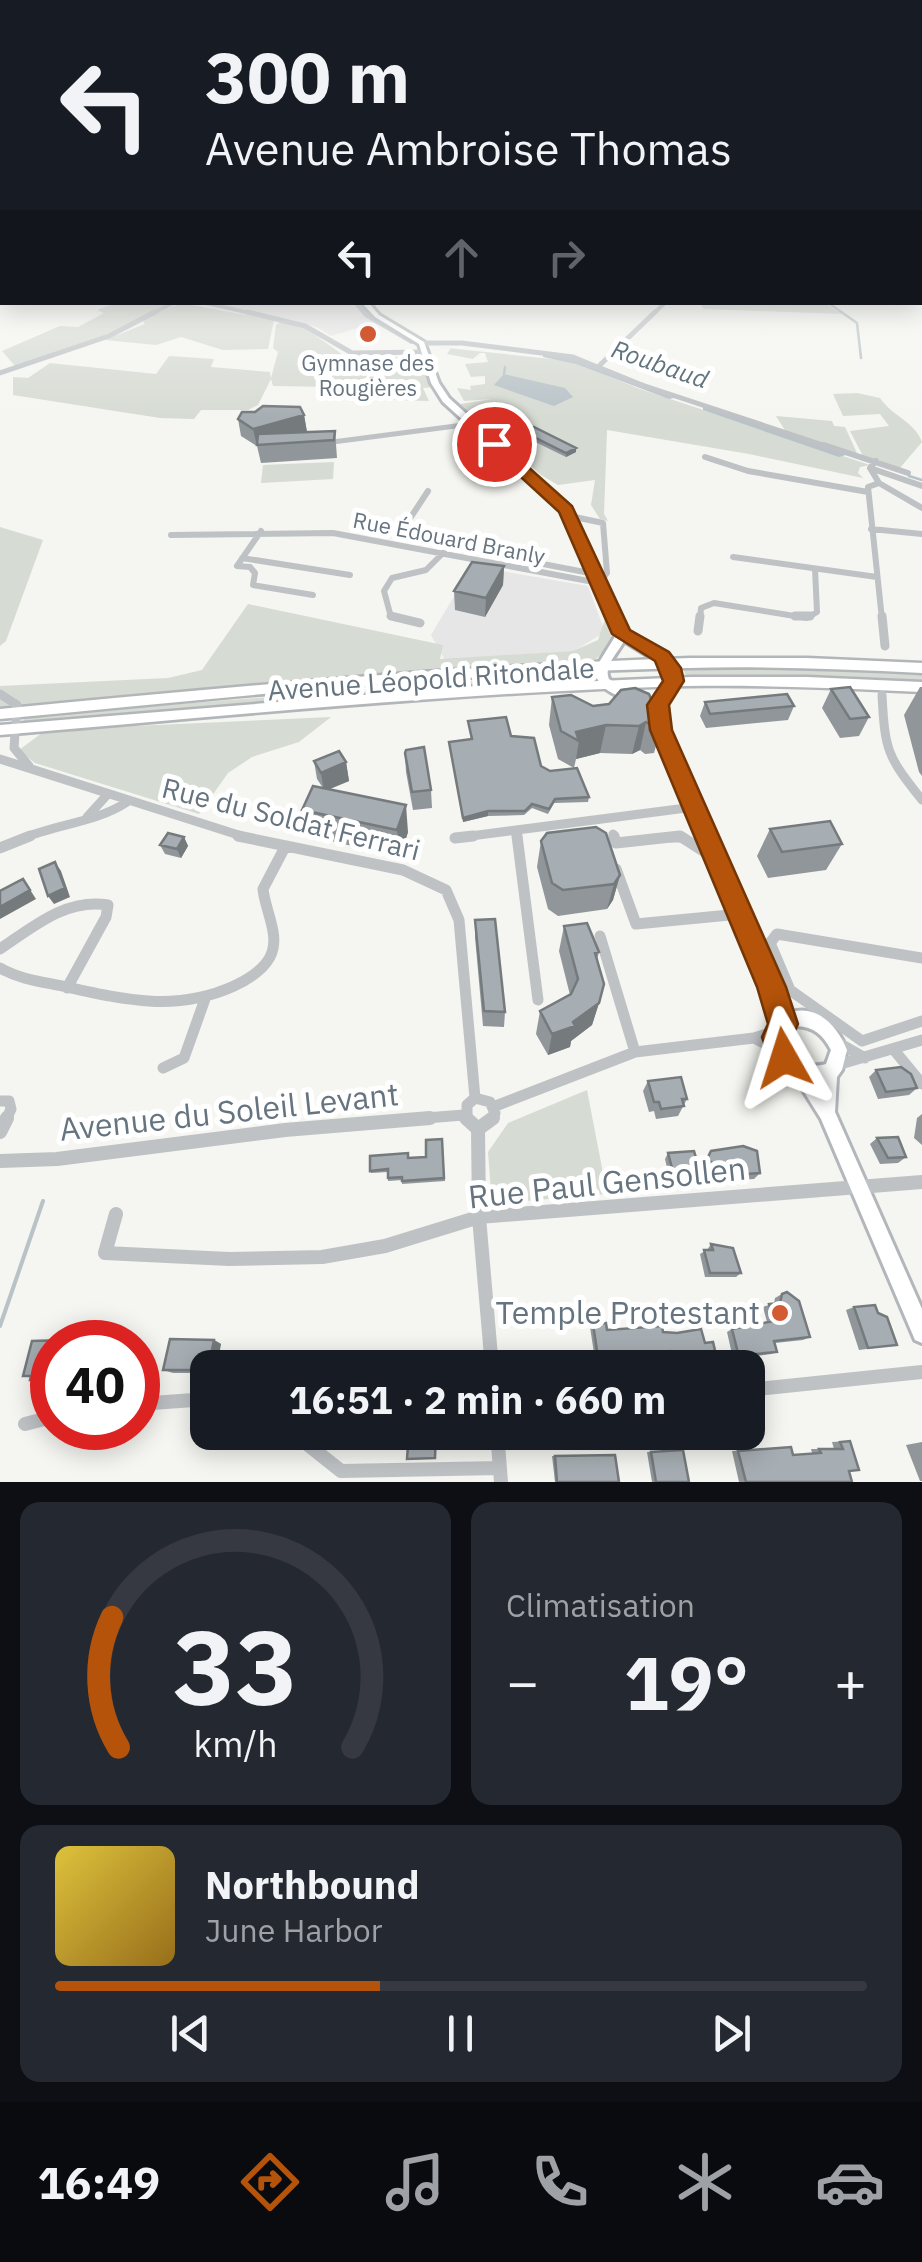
<!DOCTYPE html>
<html lang="fr">
<head>
<meta charset="utf-8">
<style>
	:root { --surface:#171b24; --page:#242831; --text:#f1f3f6; --muted:#9ea1a6; --line:#363941; --accent:#b45309 }
	body { margin:0; font-family:"IBM Plex Sans",sans-serif; background:var(--page); color:var(--text); height:100vh; display:flex; flex-direction:column; font-size:38px; white-space:nowrap }
	* { box-sizing:border-box; margin:0 }
	p { font-size:32px; color:var(--muted) }
	.icon { flex:none; width:55px; height:55px; fill:none; stroke:currentColor; stroke-width:2; stroke-linecap:round; stroke-linejoin:round }
	.map { position:relative; height:1482px; overflow:hidden }
	.panel { display:flex; flex-direction:column; gap:20px; padding:20px; background:#0d0f14; flex:1 }
	.panel>* { flex:none }
	.banner { position:absolute; left:0px; top:0px; width:922px; height:305px; box-shadow:0 5px 25px #0003; background:#171b24; color:var(--text); overflow:hidden }
	.speed { position:absolute; left:30px; top:1320px; display:flex; gap:20px; font-size:50px; font-weight:700; text-align:center }
	.speed>* { display:grid; place-content:center; width:130px; height:130px; border-radius:50%; background:var(--surface); box-shadow:0 5px 25px #0003; line-height:1 }
	.speed .limit { border:15px solid #d22; background:#fff; color:#111 }
	.pin { position:absolute; display:grid; place-items:center; width:85px; height:85px; color:#fff; margin:-42px; border:5px solid #fff; border-radius:50%; box-shadow:0 2px 10px #0007 }
	.me { position:absolute; width:110px; margin:-55px; rotate:354deg; stroke-linejoin:round; filter:drop-shadow(0 0 8px #0008) }
	.turn { display:flex; align-items:center; gap:35px; height:210px; padding:0 40px; font-size:45px }
	.turn .icon { width:130px; height:130px; stroke-width:2.5 }
	.turn b { display:block; font-size:70px; line-height:85px }
	.lanes { display:flex; align-items:center; height:95px; padding:0 40px; background:#0003; justify-content:center; gap:50px; direction:ltr }
	.lanes .off { opacity:.35 }
	.big { font-size:75px; font-weight:800; line-height:1.1 }
	.panel .widget { flex:1; display:flex; flex-direction:column; justify-content:center; gap:15px; min-width:0; padding:0 35px; border-radius:20px; background:var(--page) }
	.panel .dial { align-items:center; gap:0 }
	.dial svg { height:260px; overflow:visible; fill:none; stroke:var(--line); stroke-width:7; stroke-linecap:round; text-anchor:middle }
	.dial text { fill:var(--text); stroke:none }
	.song { display:flex; align-items:center; gap:30px }
	.cover { width:120px; height:120px; border-radius:15px; background:linear-gradient(135deg,hsl(50 70% 55%),hsl(40 70% 35%)) }
	.played { height:10px; border-radius:5px; background:linear-gradient(90deg,var(--accent) 40%,var(--line) 40%) }
	.keys { display:flex; justify-content:space-around; direction:ltr }
	.heat { display:flex; justify-content:space-between; align-items:center; font-size:55px; direction:ltr }
	.panel .tiles { flex:1; display:grid; gap:20px; grid-template-columns:1fr 1fr }
	.widget:last-child { grid-column:span 2 }
	.trip { position:absolute; left:190px; top:1350px; width:575px; height:100px; border-radius:20px; background:var(--surface); box-shadow:0 5px 25px #0003; font-weight:800; line-height:100px; text-align:center }
	.tab-bar { display:flex; height:160px; justify-content:space-around; align-items:center; background:#090b0e; color:var(--muted) }
	.tab-bar .icon { width:70px; height:70px }
	.tab-bar .current { color:var(--accent) }
	.tab-bar b { font-size:45px; color:var(--text) }
	.map>svg:first-child { display:block }
	.built { fill:#e5e6e5 }
	.green { fill:#d6dbd3 }
	.water { fill:#b8c2c7 }
	.lines { fill:none; stroke-linecap:round; stroke-linejoin:round }
	.stream-far1 { stroke:#b8c2c7; stroke-width:2.5 }
	.stream { stroke:#b8c2c7; stroke-width:4 }
	.river { fill:#b8c2c7; fill-rule:evenodd }
	.secondary-casing { stroke:#b3b7bb; stroke-width:6 }
	.highway-casing { stroke:#b3b6b9; stroke-width:5 }
	.street-far5 { stroke:#bec2c5; stroke-width:4 }
	.street-far4 { stroke:#bec2c5; stroke-width:5 }
	.street-far3 { stroke:#bec2c5; stroke-width:6 }
	.street-far2 { stroke:#bec2c5; stroke-width:9 }
	.street-far1 { stroke:#bec2c5; stroke-width:11 }
	.street { stroke:#bec2c5; stroke-width:14 }
	.secondary { fill:#fff; fill-rule:evenodd }
	.highway { fill:#fff; fill-rule:evenodd }
	.wall { fill:#90969a }
	.shaded-wall { fill:#757a7d }
	.building { fill:#a7aeb3; stroke:#757a7d; stroke-width:2.5 }
	.route { fill:#b45309; stroke:#753606; stroke-width:2.5 }
	.poi-dot { fill:#d35b34; stroke:#fff; stroke-width:4 }
	.labels { text-anchor:middle; stroke-width:10; stroke-linejoin:round; paint-order:stroke }
	.far-poi-label { font-size:22px; fill:#667480; stroke:#fff }
	.far-street-label { font-size:22px; fill:#667480; stroke:#fff }
	.far-water-label { font-size:25px; font-style:italic; fill:#62757d; stroke:#fff }
	.street-label { font-size:28px; fill:#667480; stroke:#fff }
	.near-street-label { font-size:32px; fill:#667480; stroke:#fff }
	.near-poi-label { font-size:32px; fill:#667480; stroke:#fff; text-anchor:end }
</style>
</head>
<body>
<div class="map">
<svg width="922" height="1482" viewBox="0 0 922 1482">
	<rect width="100%" height="100%" fill="#f5f5f1"/>
	<path class="built" d="M215 303H351L374 323 331 336 317 327Z
		M472 566 588 586 605 632 574 651 445 660 431 635Z"/>
	<path class="green" d="M116 303H171L95 340 15 366 2 351 60 326 78 327 104 313 97 310Z
		M181 303 274 320 268 349 223 350 181 337 156 345 105 340 145 324 142 320Z
		M700 303H824L842 314 704 309Z
		M282 321 304 327 343 355 419 358 434 387 423 388 429 401 364 399 333 387 273 386 271 379 258 405 248 410H201L194 419 160 418 13 395V377L28 378 50 363 156 374 169 356 214 359 211 367 270 372 271 378 278 352 273 348 276 325Z
		M428 346 571 361 640 389 870 465 860 467 858 473 863 478 749 454 607 430 604 514 608 521 600 519 591 505 595 480 558 485 541 475 460 404 492 399 464 401 457 388 471 390 470 386 485 384V376L471 377 465 364 488 362 485 353H480L473 359 447 354 451 348Z
		M857 393 880 398C892 416 915 422 922 442L899 469 863 456 850 431 889 426 880 414 843 416 833 394Z
		M776 416 832 421 834 426 845 427 857 453 786 432Z
		M334 462 333 479 261 483 263 465Z
		M0 527 43 540 6 641 0 646Z
		M248 604 443 645 440 659 573 651 598 640 605 619 613 642 596 659 0 710V686L168 678 202 670Z
		M683 668 909 672 922 673V681L686 676Z
		M591 672 593 679 23 724 24 716Z
		M331 717 299 742 252 757 228 773 199 814 35 763 19 750 46 730Z
		M587 1090 607 1194 492 1204 488 1152 508 1123Z"/>
	<path class="water" d="M504 374 565 388 573 397 554 406 494 385Z"/>
	<g class="lines">
		<path class="stream-far1" d="M827 302 857 323 861 358
			M504 374 505 367
			M909 476 922 480"/>
		<path class="stream" d="M0 1326 43 1201"/>
		<path class="river" d="M352 302H361L371 313 419 342 411 344 365 317Z
			M547 352 599 365 678 397 669 399 576 364 543 357V353Z
			M703 406H711L849 454 839 457 703 410Z"/>
		<defs>
			<path id="secondary" d="M361 302H368L379 315 424 342 439 383 449 398 569 507 627 633 674 663 679 681 664 705 667 730 779 987 788 1013C816 1003 837 1025 847 1050L842 1070 837 1077 835 1112 922 1309V1343L915 1340 821 1119 796 1079 781 1066 776 1057 771 1041V1030L775 1023 763 987 653 726 652 705 667 681 663 665 624 641C618 653 603 666 609 679L638 698 632 702 628 701C614 694 595 687 595 669L616 635 562 510 443 402 431 383 419 344 375 317ZM797 1026C814 1027 823 1035 831 1050L826 1064C803 1070 788 1058 787 1034Z"/>
			<path id="highway" d="M691 658H807L922 663V673C844 669 766 666 687 668 457 673 229 697 0 719V709C230 687 460 665 691 658Z
				M691 677H807L922 682V692C844 688 766 685 687 686 458 692 229 716 0 735V725L461 687Z"/>
		</defs>
		<use href="#secondary" class="secondary-casing"/>
		<use href="#highway" class="highway-casing"/>
		<path class="street-far5" d="M202 302 258 315
			M150 315 175 302
			M652 315 666 302"/>
		<path class="street-far4" d="M247 312 305 326 352 353 425 352
			M422 343H462L573 357 639 384 832 448
			M600 365 655 312
			M0 373 109 336 155 312
			M325 443 471 424"/>
		<path class="street-far3" d="M824 445 908 473
			M705 457 748 471 868 492
			M876 461 870 468 879 483 922 508
			M870 468 922 486
			M879 483 868 487 882 619
			M407 523 428 491
			M871 529 922 534
			M261 531 237 566 250 567 255 573 253 585 313 595
			M171 535 333 533 599 583 607 573 603 523 570 516
			M507 557 595 574
			M733 557 877 577
			M242 558 350 575
			M399 619 391 617 384 591 392 578 426 570 444 552
			M700 619 701 608 714 603 807 618 817 612 815 569"/>
		<path class="street-far2" d="M391 616 420 623
			M795 616H810
			M882 616 885 646
			M698 631 700 616
			M0 694 17 705 14 748 29 766
			M882 695C885 751 887 756 922 800
			M0 759 248 838
			M87 817 107 795
			M516 830 517 838
			M613 834 614 838
			M24 838C58 824 97 822 127 802
			M455 838 694 807
			M661 838H683"/>
		<path class="street-far1" d="M238 836 403 870 446 890 459 920 475 1098
			M517 836 538 1000
			M614 836 616 843 680 836 705 852
			M455 838 473 836
			M0 848 30 836
			M616 869 636 924 740 914
			M600 936 635 1052
			M0 949C33 927 66 898 108 905L106 917 67 988
			M922 958 777 934 770 943 790 990 862 1041 922 1021
			M0 968C21 980 44 982 67 987 125 1000 177 1012 234 986 247 980 263 970 270 957 281 936 265 911 263 889L285 847
			M754 1038 780 1051
			M837 1042 865 1058
			M894 1050 922 1084
			M837 1065 922 1040
			M163 1068 184 1058 205 999
			M475 1098 490 1102 495 1113 492 1120
			M0 1101H9L11 1109 6 1120
			M493 1107 635 1052 754 1038 779 1030
			M400 1120 464 1115
			M467 1120V1105L475 1098"/>
		<path class="street" d="M466 1118 478 1129
			M478 1129 493 1118
			M478 1129 479 1217 492 1368
			M0 1132 7 1118
			M0 1161 57 1159 285 1130 430 1118
			M116 1214 105 1253 229 1259 322 1257 385 1246 479 1217 922 1182
			M748 1390 922 1372
			M138 1404 208 1399
			M25 1424 52 1417
			M292 1432 341 1471 500 1468
			M497 1432 501 1482"/>
		<use href="#secondary" class="secondary"/>
		<use href="#highway" class="highway"/>
	</g>
	<path class="wall" d="M304 415 307 432 335 431 337 458 261 463 257 446 241 436 238 419Z
		M524 432 576 448V452L566 457 523 436Z
		M504 566 503 585 485 617 455 610 454 591Z
		M920 687H922V776L919 772 904 715Z
		M831 689 869 717 859 736 840 738 822 708Z
		M552 697 593 706 662 725 654 753 645 754 640 750 632 754 600 753 576 759 574 768 558 759 549 725Z
		M705 702 794 706 788 720 706 728 700 716Z
		M468 721 511 736 541 766 589 797 588 802 554 803 548 814 532 808 524 815 488 816 463 822 449 742 471 739Z
		M405 753 431 790 432 808 413 810 406 772Z
		M314 761 346 762 349 781 328 790 408 832 400 857 309 836 302 810 323 788 317 779Z
		M770 829 842 844 826 870 768 878 757 856Z
		M184 837 188 846 181 858 165 854 160 845Z
		M541 841 620 875 613 900 607 909 558 916 548 909 537 867Z
		M475 920 505 1012 504 1027 483 1026 475 937Z
		M564 926 599 952 597 960 599 1003 592 1025 571 1041 570 1047 548 1055 536 1034 540 1011 570 995 559 951Z
		M876 1070 917 1088 909 1095 878 1099 869 1077Z
		M648 1081 687 1099 678 1116 656 1119 654 1111 649 1112 643 1091Z
		M922 1114V1145L914 1138 917 1118Z
		M877 1138 906 1157 898 1163 880 1164 870 1144Z
		M442 1139 445 1181 402 1184V1180L388 1181V1172L371 1173 370 1171 409 1158 426 1157Z
		M711 1151 760 1173 754 1179 713 1182 710 1170 702 1165Z
		M668 1153 700 1171 693 1182 671 1185 665 1159Z
		M711 1244 741 1273 736 1277H705L700 1254 707 1250Z
		M782 1294 810 1337 803 1340 775 1343 777 1352 771 1354 756 1356V1359L750 1362 734 1363 727 1332 732 1329 767 1322 763 1307 774 1303 775 1298Z
		M854 1307 878 1313 897 1345 859 1350 846 1310Z
		M593 1324 607 1330 663 1332 705 1343 717 1359 711 1362 668 1368 665 1354 624 1358V1362L621 1364 596 1366 590 1327Z
		M214 1340 221 1344 208 1368V1373H173L163 1370Z
		M850 1441 849 1471 852 1482H739L732 1451 791 1447 793 1455 812 1453 811 1449H834L832 1442Z
		M922 1442V1481H920L906 1445Z
		M683 1450 689 1482H652L647 1452Z
		M615 1455 619 1482H555L552 1456Z"/>
	<path class="shaded-wall" d="M304 415 307 432 257 446 253 429Z
		M576 448V452L566 457V453Z
		M504 566 503 585 485 617 486 598Z
		M646 722 640 750 632 754 639 726Z
		M606 725 600 753 576 759 579 741 576 732Z
		M346 762 349 781 324 791 321 773Z
		M406 805 408 832 400 857 397 830Z
		M488 811V816L463 822V818Z
		M184 837 188 846 181 858 177 849Z
		M55 862 61 871 70 897 54 904 48 896Z
		M620 875 613 900 607 909 614 884Z
		M23 879 36 899 0 919V907Z
		M599 1003 592 1025 571 1041 570 1047 548 1055 552 1034Z
		M214 1340 221 1344 217 1368H209Z"/>
	<path class="building" d="M263 406 300 407 304 415 253 429 238 419 242 412H255Z
		M534 427 576 448 566 453 524 432Z
		M335 431 334 440 257 445 258 434Z
		M472 562 504 566 486 598 454 591Z
		M850 687 869 717 850 719 831 689Z
		M635 688 649 694 662 725 652 726 646 722 639 726 606 725 576 732 579 741 561 731 552 697 571 695 593 706 609 704 621 690Z
		M787 694 794 706 710 714 705 702Z
		M506 717 511 736 534 738 541 766 550 771 577 768 589 797 555 799 549 809 532 804 525 811H488L463 818 449 742 472 739 468 721Z
		M424 747 431 790 412 792 405 753 406 750Z
		M339 751 346 762 321 773 314 761Z
		M313 786 406 805 397 830 302 810Z
		M830 821 842 844 782 852 770 829Z
		M596 827 606 833 620 875 614 884 563 890 552 883 541 841 547 833Z
		M168 833 184 837 177 849 160 845Z
		M55 862 65 888 48 896 39 869Z
		M23 879 30 890 0 907V891Z
		M495 919 505 1012 484 1011 475 920Z
		M587 923 599 952 595 953 604 984 599 1003 573 1022 575 1026 552 1034 540 1011 571 994 578 979 564 926Z
		M901 1067 911 1074 917 1088 886 1092 876 1070Z
		M681 1077 687 1099H682L684 1106 661 1109 659 1102H654L648 1081Z
		M898 1137 906 1157 888 1158 877 1138Z
		M442 1139 444 1178 402 1181V1177L388 1178V1169L370 1171V1156L408 1153V1158L426 1157V1140Z
		M743 1146 757 1151 760 1173 718 1176 715 1165 707 1159 711 1151Z
		M694 1151 700 1171H696L697 1177 675 1179 668 1153Z
		M711 1244 733 1248 741 1273H710L704 1250H713Z
		M787 1292 799 1301 810 1337 774 1341 777 1352 755 1354 756 1359 740 1361 732 1329 774 1321 769 1304 780 1303 782 1294Z
		M875 1305 878 1313 887 1317 897 1345 868 1348 854 1307Z
		M606 1323 607 1330 662 1326 663 1332 677 1333 701 1329 705 1343 713 1342 717 1359 673 1366 670 1351 623 1356 624 1362 599 1364 593 1324Z
		M170 1339 214 1340 208 1370H163Z
		M64 1340V1342H52V1380H30L31 1376H23L32 1341Z
		M409 1432H436L435 1458 407 1459Z
		M850 1441 859 1470 849 1471 852 1482H746L738 1451 791 1447 793 1455 821 1453 819 1449H843L840 1442Z
		M683 1450 689 1482H656L651 1452Z
		M615 1455 619 1482H557L555 1456Z"/>
	<linearGradient id="sky" x2="0" y2="1"><stop stop-color="#95badb"/><stop offset="0.5" stop-color="#fafaf9"/><stop offset="1" stop-color="#fafaf9" stop-opacity="0"/></linearGradient>
	<rect width="922" height="418" fill="url(#sky)"/>
	<path class="route" d="M488 441H499L572 506 630 630 669 652 681 668 684 681 669 705 672 730 786 987 798 1024 792 1037 799 1058 795 1069 784 1073 773 1069 762 1037 768 1024 757 987 650 730 647 705 663 681 655 661 612 634 559 512 488 447Z"/>
	<g class="poi-dot">
		<circle cx="368" cy="334" r="10"/>
		<circle cx="780" cy="1313" r="10"/>
	</g>
	<g class="labels">
		<g class="far-poi-label">
			<text x="368" y="371">Gymnase des<tspan x="368" dy="25">Rougières</tspan></text>
		</g>
		<g class="far-street-label">
			<text transform="translate(449 538) rotate(11)" y="8">Rue Édouard Branly</text>
		</g>
		<g class="far-water-label">
			<text transform="translate(660 364) rotate(19)" y="9">Roubaud</text>
		</g>
		<g class="street-label">
			<text transform="translate(431 679) rotate(-4)" y="10">Avenue Léopold Ritondale</text>
			<text transform="translate(291 819) rotate(14)" y="10">Rue du Soldat Ferrari</text>
		</g>
		<g class="near-street-label">
			<text transform="translate(229 1112) rotate(-6)" y="11">Avenue du Soleil Levant</text>
			<text transform="translate(607 1183) rotate(-6)" y="11">Rue Paul Gensollen</text>
		</g>
		<g class="near-poi-label">
			<text x="760" y="1324">Temple Protestant</text>
		</g>
	</g>
</svg>
<div class="speed"><div class="limit">40</div></div>
<div class="pin" style="left:494px;top:444px;background:#d93025"><svg class="icon" aria-label="arrive" viewBox="0 0 24 24"><path d="M6 21V4h12l-3 4 3 4H6"/></svg></div>
<svg class="me" style="left:784px;top:1058px" viewBox="-20 -20 40 40"><path d="M0-17L14 15 0 8-14 15z" fill="#b45309" stroke="#fff" stroke-width="4"/></svg>
<div class="trip">16:51 · 2 min · 660 m</div>
<div class="banner">
<div class="turn"><svg class="icon" aria-label="left" viewBox="0 0 24 24"><path d="M17 20v-9H6M10 6l-5 5 5 5"/></svg><div><b>300 m</b>Avenue Ambroise Thomas</div></div>
<div class="lanes"><svg class="icon" aria-label="left" viewBox="0 0 24 24"><path d="M17 20v-9H6M10 6l-5 5 5 5"/></svg><svg class="icon off" aria-label="ahead" viewBox="0 0 24 24"><path d="M12 20V5M6 11l6-6 6 6"/></svg><svg class="icon off" aria-label="right" viewBox="0 0 24 24"><path d="M7 20v-9h11M14 6l5 5-5 5"/></svg></div>
</div>
</div>
<section class="panel">
<div class="tiles">
<div class="widget dial"><svg viewBox="0 0 100 80">
<path d="M14 69A42 42 0 1 1 86 69"/>
<path d="M14 69A42 42 0 0 1 12 29" stroke="#b45309"/>
<text x="50" y="56" font-size="32" font-weight="700">33</text>
<text x="50" y="72" font-size="11">km/h</text>
</svg></div>
<div class="widget"><p>Climatisation</p>
<div class="heat"><a>−</a><b class="big">19°</b><a>+</a></div>
</div>
<div class="widget">
<div class="song"><i class="cover"></i><div><b>Northbound</b><p>June Harbor</p></div></div>
<div class="played"></div>
<div class="keys"><svg class="icon" aria-label="previous" viewBox="0 0 24 24"><path d="M18 5L8 12l10 7zM5 5v14"/></svg><svg class="icon" aria-label="pause" viewBox="0 0 24 24"><path d="M8 5v14M16 5v14"/></svg><svg class="icon" aria-label="next" viewBox="0 0 24 24"><path d="M6 5l10 7-10 7zM19 5v14"/></svg></div>
</div>
</div>
</section>
<nav class="tab-bar">
<b>16:49</b>
<svg class="icon current" aria-label="directions" viewBox="0 0 24 24"><path d="M12 3l9 9-9 9-9-9zM9 14v-3h6M13 9l2 2-2 2"/></svg>
<svg class="icon" aria-label="music" viewBox="0 0 24 24"><path d="M9 18V5l10-2v13"/><circle cx="6" cy="18" r="3"/><circle cx="16" cy="16" r="3"/></svg>
<svg class="icon" aria-label="phone" viewBox="0 0 24 24"><path d="M5 4h4l2 5-3 2q2 4 5 5l2-3 5 2v4C11 20 4 13 5 4z"/></svg>
<svg class="icon" aria-label="climate" viewBox="0 0 24 24"><path d="M12 3v18M4 7l16 10M4 17L20 7"/></svg>
<svg class="icon" aria-label="car" viewBox="0 0 24 24"><path d="M5 17H2v-5l4-1 3-4h7l3 4 3 1v5h-3M9 17h6M6 11h13"/><circle cx="7" cy="17" r="2"/><circle cx="17" cy="17" r="2"/></svg>
</nav>
</body>
</html>
